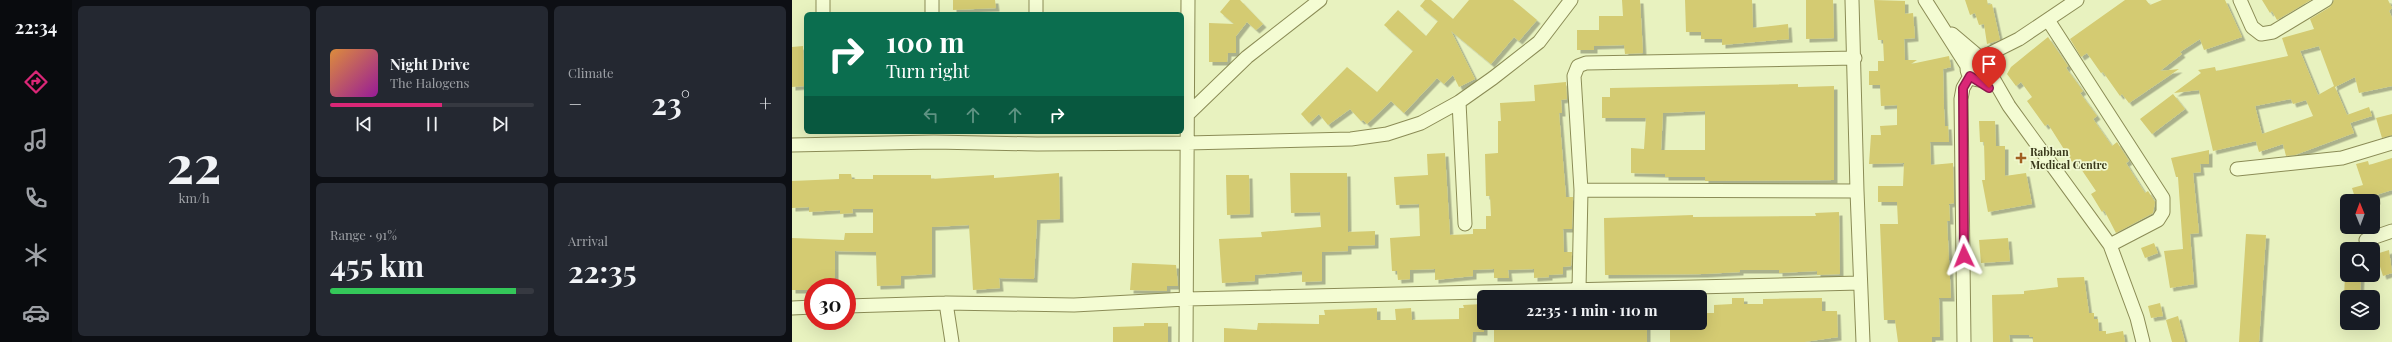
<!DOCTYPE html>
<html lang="en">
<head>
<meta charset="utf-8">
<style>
	:root { --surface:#171b24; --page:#242831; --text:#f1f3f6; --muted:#9ea1a6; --line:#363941; --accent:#db2777 }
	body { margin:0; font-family:"Playfair Display",serif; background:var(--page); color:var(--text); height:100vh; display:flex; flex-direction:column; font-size:15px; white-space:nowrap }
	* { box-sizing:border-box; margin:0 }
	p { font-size:13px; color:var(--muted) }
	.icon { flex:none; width:22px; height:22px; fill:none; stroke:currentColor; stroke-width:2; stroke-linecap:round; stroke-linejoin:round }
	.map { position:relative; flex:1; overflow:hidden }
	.drawer { display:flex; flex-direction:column; gap:6px; padding:6px; background:#0d0f14; width:720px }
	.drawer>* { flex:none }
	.guide { position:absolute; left:12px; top:12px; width:380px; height:122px; border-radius:6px; box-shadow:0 4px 16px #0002; background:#0b6e4f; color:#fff; overflow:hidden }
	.needle { width:26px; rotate:359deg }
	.fabs { position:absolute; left:1548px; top:194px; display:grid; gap:8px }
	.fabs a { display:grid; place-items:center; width:40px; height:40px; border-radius:6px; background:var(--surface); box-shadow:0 4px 16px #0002; font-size:20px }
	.speed { position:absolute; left:12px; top:278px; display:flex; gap:8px; font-size:20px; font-weight:700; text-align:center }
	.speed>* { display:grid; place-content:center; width:52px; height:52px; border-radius:50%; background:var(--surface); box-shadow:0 4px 16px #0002; line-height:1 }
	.speed .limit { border:6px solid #d22; background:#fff; color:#111 }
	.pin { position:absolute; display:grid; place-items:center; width:34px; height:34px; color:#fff; margin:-41px -17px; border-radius:50% 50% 50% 0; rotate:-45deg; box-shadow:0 0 4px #0007 }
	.pin .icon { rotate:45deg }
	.me { position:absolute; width:44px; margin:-22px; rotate:358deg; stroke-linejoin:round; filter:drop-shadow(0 0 3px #0008) }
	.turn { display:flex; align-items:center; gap:14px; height:84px; padding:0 16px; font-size:18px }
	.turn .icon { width:52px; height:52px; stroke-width:2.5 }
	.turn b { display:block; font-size:28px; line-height:34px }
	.lanes { display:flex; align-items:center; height:38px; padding:0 16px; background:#0003; justify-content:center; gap:20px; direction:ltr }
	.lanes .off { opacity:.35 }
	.big { font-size:30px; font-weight:700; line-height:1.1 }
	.drawer .tile { flex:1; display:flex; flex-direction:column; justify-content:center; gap:6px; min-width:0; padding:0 14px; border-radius:6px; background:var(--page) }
	.drawer .dial { align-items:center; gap:0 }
	.dial b { font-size:52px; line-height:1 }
	.song { display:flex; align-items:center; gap:12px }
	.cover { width:48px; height:48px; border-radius:6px; background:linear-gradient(135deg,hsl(30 70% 55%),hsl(300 70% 35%)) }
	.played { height:4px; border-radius:2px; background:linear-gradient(90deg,var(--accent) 55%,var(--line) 55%) }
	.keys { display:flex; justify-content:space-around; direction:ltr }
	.heat { display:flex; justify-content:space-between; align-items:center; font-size:22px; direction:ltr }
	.charge { height:6px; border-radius:3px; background:linear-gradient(90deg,#34c759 91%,var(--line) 0) }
	.drawer .tiles { flex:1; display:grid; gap:6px; grid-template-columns:repeat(3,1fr) }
	.tile:first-child { grid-row:span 2 }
	.trip { position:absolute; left:685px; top:290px; width:230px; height:40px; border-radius:6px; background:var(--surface); box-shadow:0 4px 16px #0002; font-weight:700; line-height:40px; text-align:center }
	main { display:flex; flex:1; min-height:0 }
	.menu { display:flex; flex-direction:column; width:72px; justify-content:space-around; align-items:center; background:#090b0e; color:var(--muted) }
	.menu .icon { width:28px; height:28px }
	.menu .active { color:var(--accent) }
	.menu b { font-size:18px; color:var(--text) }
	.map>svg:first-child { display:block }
	.building { fill:#d4cb72; fill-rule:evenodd; filter:url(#shadow) }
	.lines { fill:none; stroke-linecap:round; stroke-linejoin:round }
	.street-casing { stroke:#8b8c56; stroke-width:15 }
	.street { stroke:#f4fcd3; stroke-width:13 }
	.route-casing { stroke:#8e194d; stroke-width:10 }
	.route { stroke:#db2777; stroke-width:7 }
	.poi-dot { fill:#a15f20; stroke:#f0f9d0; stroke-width:1.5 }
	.labels { text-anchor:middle; stroke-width:3.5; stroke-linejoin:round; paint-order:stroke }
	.poi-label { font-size:11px; font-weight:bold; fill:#3b3a1c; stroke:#f0f9d0; text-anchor:start }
</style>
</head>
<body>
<main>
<nav class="menu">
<b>22:34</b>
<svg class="icon active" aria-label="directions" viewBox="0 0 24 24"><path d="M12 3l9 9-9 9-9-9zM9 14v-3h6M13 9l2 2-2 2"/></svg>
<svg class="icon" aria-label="music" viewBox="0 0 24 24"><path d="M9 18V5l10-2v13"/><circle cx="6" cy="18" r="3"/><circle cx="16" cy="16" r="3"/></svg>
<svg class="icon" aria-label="phone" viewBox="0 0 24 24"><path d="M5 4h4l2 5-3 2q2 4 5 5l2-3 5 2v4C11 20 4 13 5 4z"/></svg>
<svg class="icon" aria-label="climate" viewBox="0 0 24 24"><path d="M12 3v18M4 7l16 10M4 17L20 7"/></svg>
<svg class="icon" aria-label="car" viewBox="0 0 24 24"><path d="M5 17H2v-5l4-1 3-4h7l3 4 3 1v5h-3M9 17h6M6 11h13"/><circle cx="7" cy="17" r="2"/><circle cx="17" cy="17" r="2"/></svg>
</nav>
<section class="drawer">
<div class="tiles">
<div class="tile dial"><b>22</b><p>km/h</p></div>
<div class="tile">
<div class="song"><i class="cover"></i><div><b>Night Drive</b><p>The Halogens</p></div></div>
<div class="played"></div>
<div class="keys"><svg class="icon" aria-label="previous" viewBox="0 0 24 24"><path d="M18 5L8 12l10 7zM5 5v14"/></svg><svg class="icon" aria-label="pause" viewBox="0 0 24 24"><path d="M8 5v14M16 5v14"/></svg><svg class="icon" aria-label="next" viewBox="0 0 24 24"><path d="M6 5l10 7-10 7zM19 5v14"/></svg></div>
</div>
<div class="tile"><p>Climate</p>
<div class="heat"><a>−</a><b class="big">23°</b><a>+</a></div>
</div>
<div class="tile"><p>Range · 91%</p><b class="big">455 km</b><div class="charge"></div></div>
<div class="tile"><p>Arrival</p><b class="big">22:35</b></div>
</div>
</section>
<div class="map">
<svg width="1600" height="342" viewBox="0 0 1600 342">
	<defs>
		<filter id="shadow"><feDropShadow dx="3.5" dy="3.5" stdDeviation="0" flood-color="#0004"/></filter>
	</defs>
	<rect width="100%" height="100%" fill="#e8f2bf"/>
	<path class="building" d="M161 0H203L204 8 161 10Z
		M438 0H448L471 24 464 30 455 22 444 36V53H436L435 62H417V23L442 24 428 12Z
		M633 0H639L661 19 677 0H721L745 20 727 41 722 37 699 64 659 31 683 79 667 87 661 75 652 84 645 78 612 113 599 101 575 124 571 120 569 121 558 109 536 125 527 114 517 123 509 114 555 67 585 92 621 51 592 25 606 10 634 36 646 21 628 6Z
		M830 0H848L851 53 833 54 832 45 802 46V50H785V30H807V16H831Z
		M893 0H960L961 28 996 24 997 39 930 45V39H909V32H894Z
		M1014 0H1041L1042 38 1014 39Z
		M1082 0 1113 1V14L1121 13 1123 38 1112 39 1113 60H1125L1119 64 1157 56 1159 67 1151 69 1152 109 1153 126H1156L1157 142H1138L1139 165 1161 163 1162 203 1157 204 1158 221H1155L1159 298H1147L1148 337H1140V342H1106L1103 320H1092L1088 224H1106L1105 202H1086V186H1111L1112 163 1077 164 1079 135H1089L1088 126 1105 125V105L1089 106 1088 85H1077V71H1086V61H1092L1091 40H1086Z
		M1173 0H1195L1196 5 1200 4 1208 40 1195 44 1192 24 1187 25 1183 13 1178 15Z
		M1333 0H1354L1358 5 1370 0H1433L1450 37 1412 50 1408 39 1388 52 1390 54 1368 71 1387 69 1337 103 1330 94 1328 96 1311 72 1309 73 1295 53 1289 57 1278 39Z
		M1470 0H1519L1485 20 1480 11 1478 13Z
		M1542 0H1596L1600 8 1597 11 1600 18V86L1567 93 1563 77 1543 87 1555 115 1577 107 1580 116 1558 123 1562 133 1503 155 1494 156 1491 144 1467 152 1464 141 1421 151 1407 90 1382 93 1409 73 1406 70 1423 67 1424 71 1496 56 1490 38 1522 29 1518 19 1538 7ZM1527 46 1542 86 1526 95 1508 51ZM1499 99 1501 104 1514 100 1521 116 1470 134 1463 106Z
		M1256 37 1276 66 1274 68 1291 91 1288 93 1305 116 1301 119 1320 146 1325 142 1337 161 1334 163 1353 193 1356 191 1363 202 1361 213 1324 233 1312 210 1310 212 1299 194 1304 191 1285 163 1282 165 1256 124 1253 126 1235 101 1240 97 1229 82 1224 86 1215 74 1219 67Z
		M11 46 12 86 0 87V47Z
		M774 82 775 99 769 100 770 113H767L774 197H781L780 229H771L772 252H780L779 266 771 267V274L757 275V277L742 278V269L716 270 717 278H702V269L681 270V276L643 280V269L618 270V279L606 280 605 271H600L598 238 628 236 627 204 604 205 602 177 636 175 635 154 653 153 658 235 681 234V229H694V216H699L698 196H694L693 154 706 153V121H709L708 103 743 101 742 85Z
		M1006 84V87L1042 86V180L913 181V177H873V174L839 173V148L852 149 854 118H810V97H818V88ZM913 111V150H869L871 113Z
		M1381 94 1393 109 1360 134 1348 119Z
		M1600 114V135L1590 138 1584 118Z
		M1187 121H1203L1204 146H1213V176L1234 173 1240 204 1196 212 1190 180H1193L1192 142H1188Z
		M1417 150V164H1408L1409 172 1401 173 1407 233 1398 234 1402 284 1378 288 1372 251 1391 249 1386 177H1384L1379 158Z
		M1600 158V190L1584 195 1585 201H1564L1560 188 1571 185 1564 164 1576 161 1577 165Z
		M267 173 268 219 245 220 242 279 207 278 208 288 181 290 177 225 140 227V274L109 276V285L85 286 84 252 43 251V287H21V290H0V238L52 240 53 233H81V209H60L61 213 48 214V210L17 212V207L0 208V181L47 179V174H59L60 179H81V175H139V179L202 175V178Z
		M498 173H555L556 232 583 231V245L556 246V251L530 252V281L510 282V271L463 275V281L430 283 427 239 470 237 469 232 529 227 528 212 499 213Z
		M434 175H457L458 214 435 215Z
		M1047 212 1048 274 1025 275V271L987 273V270H948V272L912 274 813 275 812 218 901 215V217L1024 216 1023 213Z
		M1454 234 1474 235 1467 342H1447Z
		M1216 238 1218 261 1189 263 1187 240Z
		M1362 243 1366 253 1353 258 1349 248Z
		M1597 250 1600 273 1591 276 1584 254Z
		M340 263 384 265 386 286H375V291L338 290Z
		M1553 275H1569L1568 297H1552Z
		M1292 277 1297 313H1302V319H1306L1307 331H1314V334L1331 331 1333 342H1241V337H1238L1237 335H1217L1218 342H1201L1200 295 1232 294V291L1266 287 1265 278Z
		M940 298H952V304H971V299L1030 298V311H1045L1046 337 1012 342H878V323H908V313H922V305L940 304Z
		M1368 303 1371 316 1359 318 1356 306Z
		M692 304V332H681L680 342H432V328L465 330 466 323 527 324V315H533L532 310 585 308V320H604L603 309 619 308 620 320 667 319V308H672L671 305Z
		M1386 316 1393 342H1380L1374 320Z
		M352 323H376V342H321V327L352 326Z
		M702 323H855V342H702Z"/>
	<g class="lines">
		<defs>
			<path id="street" d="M31 0V14
				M140 0V14
				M244 0V14
				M1060 0 1065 191 1071 342
				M1133 0 1175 66
				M1448 0 1460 27 1469 34 1481 32 1534 0
				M1256 20 1371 198V212L1366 220 1318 245
				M1160 34 1186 56
				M1175 68a12 12 0 1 1 24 0a12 12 0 1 1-24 0Z
				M1191 57 1227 39 1285 0
				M1198 73 1217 106 1318 245 1345 318 1351 342
				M667 102 673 224
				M395 115 455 57 528 0
				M0 145 142 142 245 144 395 143 559 139 595 134 629 123 667 102 701 78 747 42 779 0
				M1445 169 1550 158 1600 143
				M789 190 1065 191
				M1574 240 1600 231
				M787 289 789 190 782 76 786 66 794 63 1063 58
				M154 303 160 342
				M55 306 154 303 282 305 394 299 1068 283
				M0 308 21 307
				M394 342 396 0
				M1172 342 1169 99 1171 88 1178 76"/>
		</defs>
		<use href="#street" class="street-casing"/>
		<use href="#street" class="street"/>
	</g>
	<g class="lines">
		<defs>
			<path id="route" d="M1172 256 1171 88 1178 76 1197 88"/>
		</defs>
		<use href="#route" class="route-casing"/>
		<use href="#route" class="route"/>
	</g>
	<path class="poi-dot" d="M1227 152h4v4h4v4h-4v4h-4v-4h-4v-4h4z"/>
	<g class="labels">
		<g class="poi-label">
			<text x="1238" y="156">Rabban<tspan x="1238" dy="13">Medical Centre</tspan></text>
		</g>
	</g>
</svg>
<div class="fabs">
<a><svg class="needle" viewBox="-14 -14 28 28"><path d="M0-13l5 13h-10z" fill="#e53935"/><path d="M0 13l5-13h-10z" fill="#9ea1a6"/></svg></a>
<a><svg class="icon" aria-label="search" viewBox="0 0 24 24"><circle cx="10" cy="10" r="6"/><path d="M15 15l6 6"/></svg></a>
<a><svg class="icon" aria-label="layers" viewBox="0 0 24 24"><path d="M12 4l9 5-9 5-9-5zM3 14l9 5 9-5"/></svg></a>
</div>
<div class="speed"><div class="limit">30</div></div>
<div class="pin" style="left:1197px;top:88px;background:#d93025"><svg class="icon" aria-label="arrive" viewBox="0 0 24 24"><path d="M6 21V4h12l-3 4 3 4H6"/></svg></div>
<svg class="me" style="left:1172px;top:256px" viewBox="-20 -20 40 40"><path d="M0-17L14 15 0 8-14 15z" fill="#db2777" stroke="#fff" stroke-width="4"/></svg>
<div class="trip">22:35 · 1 min · 110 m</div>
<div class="guide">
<div class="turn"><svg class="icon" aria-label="right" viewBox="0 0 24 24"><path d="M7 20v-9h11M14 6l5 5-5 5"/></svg><div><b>100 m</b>Turn right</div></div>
<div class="lanes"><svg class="icon off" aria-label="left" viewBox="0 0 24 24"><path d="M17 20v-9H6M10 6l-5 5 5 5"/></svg><svg class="icon off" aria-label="ahead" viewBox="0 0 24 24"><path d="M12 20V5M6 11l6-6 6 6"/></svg><svg class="icon off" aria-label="ahead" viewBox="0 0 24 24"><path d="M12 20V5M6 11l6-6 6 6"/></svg><svg class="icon" aria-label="right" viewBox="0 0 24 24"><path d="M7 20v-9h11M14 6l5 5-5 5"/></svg></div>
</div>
</div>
</main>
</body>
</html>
